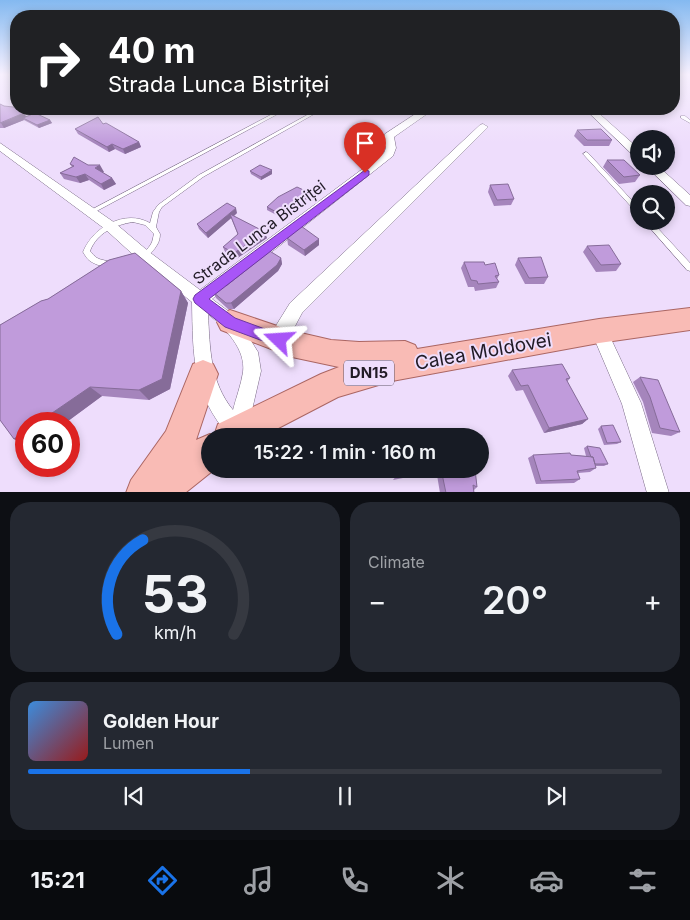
<!DOCTYPE html>
<html lang="en">
<head>
<meta charset="utf-8">
<style>
	:root { --surface:#171b24; --page:#242831; --text:#f1f3f6; --muted:#9ea1a6; --line:#363941; --accent:#1a73e8 }
	body { margin:0; font-family:Inter,sans-serif; background:var(--page); color:var(--text); height:100vh; display:flex; flex-direction:column; font-size:19px; white-space:nowrap }
	* { box-sizing:border-box; margin:0 }
	p { font-size:16px; color:var(--muted) }
	.icon { flex:none; width:28px; height:28px; fill:none; stroke:currentColor; stroke-width:2; stroke-linecap:round; stroke-linejoin:round }
	.map { position:relative; height:492px; overflow:hidden }
	.side { display:flex; flex-direction:column; gap:10px; padding:10px; background:#0d0f14; flex:1 }
	.side>* { flex:none }
	.banner { position:absolute; left:10px; top:10px; width:670px; height:105px; border-radius:20px; box-shadow:0 2px 8px #0003; background:#202124; color:#fff; overflow:hidden }
	.tools { position:absolute; left:630px; top:130px; display:grid; gap:10px }
	.tools a { display:grid; place-items:center; width:45px; height:45px; border-radius:50%; background:var(--surface); box-shadow:0 2px 8px #0003; font-size:25px }
	.speed { position:absolute; left:15px; top:412px; display:flex; gap:10px; font-size:25px; font-weight:700; text-align:center }
	.speed>* { display:grid; place-content:center; width:65px; height:65px; border-radius:50%; background:var(--surface); box-shadow:0 2px 8px #0003; line-height:1 }
	.speed .limit { border:8px solid #d22; background:#fff; color:#111 }
	.pin { position:absolute; display:grid; place-items:center; width:42px; height:42px; color:#fff; margin:-51px -21px; border-radius:50% 50% 50% 0; rotate:-45deg; box-shadow:0 0 5px #0007 }
	.pin .icon { rotate:45deg }
	.me { position:absolute; width:55px; margin:-28px; rotate:290deg; stroke-linejoin:round; filter:drop-shadow(0 0 4px #0008) }
	.turn { display:flex; align-items:center; gap:18px; height:105px; padding:0 15px; font-size:22px }
	.turn .icon { width:65px; height:65px; stroke-width:2.5 }
	.turn b { display:block; font-size:35px; line-height:42px }
	.big { font-size:38px; font-weight:600; line-height:1.1 }
	.side .widget { flex:1; display:flex; flex-direction:column; justify-content:center; gap:8px; min-width:0; padding:0 18px; border-radius:20px; background:var(--page) }
	.side .dial { align-items:center; gap:0 }
	.dial svg { height:130px; overflow:visible; fill:none; stroke:var(--line); stroke-width:7; stroke-linecap:round; text-anchor:middle }
	.dial text { fill:var(--text); stroke:none }
	.song { display:flex; align-items:center; gap:15px }
	.cover { width:60px; height:60px; border-radius:8px; background:linear-gradient(135deg,hsl(210 70% 55%),hsl(0 70% 35%)) }
	.played { height:5px; border-radius:2px; background:linear-gradient(90deg,var(--accent) 35%,var(--line) 35%) }
	.keys { display:flex; justify-content:space-around; direction:ltr }
	.heat { display:flex; justify-content:space-between; align-items:center; font-size:28px; direction:ltr }
	.side .tiles { flex:1; display:grid; gap:10px; grid-template-columns:1fr 1fr }
	.widget:last-child { grid-column:span 2 }
	.trip { position:absolute; left:201px; top:428px; width:288px; height:50px; border-radius:25px; background:var(--surface); box-shadow:0 2px 8px #0003; font-weight:600; line-height:50px; text-align:center }
	.dock { display:flex; height:80px; justify-content:space-around; align-items:center; background:#090b0e; color:var(--muted) }
	.dock .icon { width:35px; height:35px }
	.dock .active { color:var(--accent) }
	.dock b { font-size:22px; color:var(--text) }
	.map>svg:first-child { display:block }
	.lines { fill:none; stroke-linecap:round; stroke-linejoin:round }
	.service-casing { stroke:#7a6b86; stroke-width:1 }
	.minor-casing { stroke:#7a6b86; stroke-width:1 }
	.primary-casing { stroke:#ab6663; stroke-width:2 }
	.service { fill:#fff; fill-rule:evenodd }
	.minor { fill:#fff; fill-rule:evenodd }
	.primary { fill:#f9bbb5; fill-rule:evenodd }
	.wall { fill:#a585bc }
	.shaded-wall { fill:#866c99 }
	.building { fill:#c09bdb; stroke:#866c99 }
	.route { fill:#a855f7; stroke:#6d37a1 }
	.labels { text-anchor:middle; stroke-width:4; stroke-linejoin:round; paint-order:stroke }
	.shield { fill:#eeddfc; stroke:#5e5566; stroke-width:1 }
	.shield-label { font-size:15px; font-weight:bold; fill:#211b26 }
	.street-label { font-size:16px; fill:#211b26; stroke:#eeddfc }
	.near-street-label { font-size:19px; fill:#211b26; stroke:#eeddfc }
</style>
</head>
<body>
<div class="map">
<svg width="690" height="493" viewBox="0 0 690 493">
	<rect width="100%" height="100%" fill="#eeddfc"/>
	<g class="lines">
		<defs>
			<path id="service" d="M282 109H287L93 213 91 214 88 212 89 211Z
				M318 109H323L203 177 162 207 159 212 156 227 160 234C160 238 159 242 157 245 146 265 109 274 90 261 87 259 85 255 83 252 93 227 125 209 150 223L153 212 158 205 199 175ZM133 222 145 225 154 234C153 237 153 239 152 242 145 258 118 265 103 260 97 259 94 256 90 251 97 233 114 225 133 222Z
				M681 116H685L690 120V123L681 118Z
				M586 152 588 153 639 208V214L637 213 584 155 583 154Z
				M644 221H651L690 263V271L687 270Z"/>
			<path id="minor" d="M423 109H434L394 137 396 148 393 156 212 299 236 317 258 352 261 371 246 436H229C192 393 193 356 192 302L138 259 105 229 0 151V143L115 223 148 251 200 290 384 153 386 148 383 139 385 134ZM208 314C225 328 246 349 243 372 241 385 236 398 233 410 210 382 210 349 208 314Z
				M585 109H594L639 149V158L635 157Z
				M483 124 488 127 302 313 285 345 279 348 273 345 271 340 277 324 290 303 480 125Z
				M646 166H658L690 195V206L686 205Z
				M599 324 605 326 641 403 669 493H647L622 404 591 331 593 326Z"/>
			<path id="primary" d="M690 308V330L599 343 392 381 338 397 263 436H210V469H215L185 493H126L131 480 166 431 193 364 203 360 213 364 218 374 196 440 210 434 214 436 218 424 321 374 339 367 292 357 221 330 217 322 221 314 230 310 292 331 331 340 359 342 405 341 415 345 417 349 599 319Z"/>
		</defs>
		<use href="#service" class="service-casing"/>
		<use href="#minor" class="minor-casing"/>
		<use href="#primary" class="primary-casing"/>
		<use href="#service" class="service"/>
		<use href="#minor" class="minor"/>
		<use href="#primary" class="primary"/>
	</g>
	<path class="wall" d="M0 104 26 117 50 120 52 123 39 128 24 120 4 128H0Z
		M103 124 139 142 141 147 125 154 115 149 109 152 78 134 75 129Z
		M577 130 612 140 609 146H584L574 136Z
		M607 160 640 175 635 182 619 184 603 167Z
		M70 164 88 165 104 172H102L112 178 116 184 104 190 89 180 80 183 64 179 60 173 72 167Z
		M250 171 272 174 261 180 251 174Z
		M490 185 514 199 511 205 494 206 488 192Z
		M311 196 282 218 267 210V207Z
		M237 213 234 216 267 238 236 259 225 252 223 247 238 235 231 218 208 238 199 229 197 224Z
		M287 238 319 239V245L305 256 288 245Z
		M587 246 621 264 616 271 596 272 583 252Z
		M135 253 181 291 188 303 170 389 149 400 102 396 64 424H26V445L14 439 0 420V325L41 301 48 299 109 260Z
		M263 254 281 258 282 264 278 271 234 309H228L216 298 213 292 226 286 263 256Z
		M518 258 548 277 544 284H525L515 265Z
		M464 262 485 265 499 275 497 279 499 282 496 288 475 291 474 287H468L461 268Z
		M512 370 570 378 567 382 588 419 582 424 544 433 523 390 516 391 508 376Z
		M640 377 680 432 671 436 652 433 643 402 633 382Z
		M601 426 621 442 617 444 604 445 598 429Z
		M587 446 608 464 604 466H596V468L590 472 578 473 580 479 574 483 536 484 528 458 533 455H571L586 456 584 448Z
		M396 469H414L415 472 413 476 393 480 397 475Z
		M436 469H477L475 470 477 487 474 490V493H440Z"/>
	<path class="shaded-wall" d="M24 113 27 118H23L24 120 4 128 1 123Z
		M50 120 52 123 39 128 37 125Z
		M139 142 141 147 125 154 123 149Z
		M112 144 115 149 109 152 107 147Z
		M100 165 104 172 99 175 95 168Z
		M272 170V174L261 180V177Z
		M85 174 89 180 80 183 76 177Z
		M112 178 116 184 104 190 101 184Z
		M310 193 311 196 282 218V215Z
		M236 208 237 213 208 238 206 233Z
		M265 232 267 238 236 259 234 253Z
		M319 239V245L305 256 304 250Z
		M281 258 282 264 278 271 234 309 231 303Z
		M181 291 188 303 170 389 149 400 139 390Z
		M90 387 102 396 64 424H36Z
		M588 419 582 424 544 433 549 428Z
		M26 431V445L14 439Z"/>
	<path class="building" d="M0 104 4 106 13 107 24 113 0 123Z
		M35 113 50 120 37 125 23 118Z
		M98 117 103 124 106 123 139 142 123 149 112 144 107 147 75 129Z
		M601 129 612 140H587L577 130Z
		M74 157 88 165H100L95 168 112 178 101 184 85 174 76 177 60 173 74 166 70 164Z
		M607 160H624L640 175 624 177Z
		M260 165 272 170 261 177 250 171Z
		M508 184 514 199 497 200 490 185Z
		M297 187 310 193 282 215 267 207 278 197Z
		M227 203 236 208 206 233 197 224Z
		M230 214 265 232 234 253 223 247 238 234Z
		M301 226 319 239 304 250 287 238Z
		M609 245 621 264 601 265 587 246Z
		M268 250 281 258 277 265 231 303H226L213 292 224 284 226 286 265 255 263 254Z
		M135 253 181 291 162 379 139 390 90 387 36 424H26V431L14 439 0 420V325L41 301 48 299 109 260Z
		M541 257 548 277 529 278 518 258Z
		M464 262H484L485 265 495 263 499 275 495 276 499 282 478 284 477 281 471 280Z
		M562 364 570 378 566 379 588 419 549 428 528 385 521 386 512 370Z
		M640 377 658 380 680 432 660 428 650 397Z
		M613 425 621 442 607 443 601 426Z
		M587 446 600 448 608 464H595L593 457H591Z
		M570 453 571 455 593 457 596 468 577 471 580 479 541 481 533 455Z
		M398 469H414L415 472 395 477 398 472Z
		M441 469H475L477 487 473 485 474 493H446Z"/>
	<linearGradient id="sky" x2="0" y2="1"><stop stop-color="#84b9f0"/><stop offset="0.52" stop-color="#f7f0fe"/><stop offset="1" stop-color="#f7f0fe" stop-opacity="0"/></linearGradient>
	<rect width="690" height="143" fill="url(#sky)"/>
	<path class="route" d="M365 170 369 171V175L209 299 235 318 284 336 286 340 284 345 279 347 225 327 195 303 193 299 195 295Z"/>
	<g class="labels">
		<rect class="shield" x="344" y="360.5" width="50" height="25" rx="4"/>
		<g class="shield-label">
			<text x="369" y="378">DN15</text>
		</g>
		<g class="street-label">
			<text transform="translate(259 232) rotate(-37)" y="6">Strada Lunca Bistriței</text>
		</g>
		<g class="near-street-label">
			<text transform="translate(483 351) rotate(-10)" y="7">Calea Moldovei</text>
		</g>
	</g>
</svg>
<div class="tools">
<a><svg class="icon" aria-label="sound" viewBox="0 0 24 24"><path d="M4 9h4l5-4v14l-5-4H4zM17 9q2 3 0 6"/></svg></a>
<a><svg class="icon" aria-label="search" viewBox="0 0 24 24"><circle cx="10" cy="10" r="6"/><path d="M15 15l6 6"/></svg></a>
</div>
<div class="speed"><div class="limit">60</div></div>
<div class="pin" style="left:365px;top:173px;background:#d93025"><svg class="icon" aria-label="arrive" viewBox="0 0 24 24"><path d="M6 21V4h12l-3 4 3 4H6"/></svg></div>
<svg class="me" style="left:279px;top:340px" viewBox="-20 -20 40 40"><path d="M0-17L14 15 0 8-14 15z" fill="#a855f7" stroke="#fff" stroke-width="4"/></svg>
<div class="trip">15:22 · 1 min · 160 m</div>
<div class="banner">
<div class="turn"><svg class="icon" aria-label="right" viewBox="0 0 24 24"><path d="M7 20v-9h11M14 6l5 5-5 5"/></svg><div><b>40 m</b>Strada Lunca Bistriței</div></div>
</div>
</div>
<section class="side">
<div class="tiles">
<div class="widget dial"><svg viewBox="0 0 100 80">
<path d="M14 69A42 42 0 1 1 86 69"/>
<path d="M14 69A42 42 0 0 1 30 11" stroke="#1a73e8"/>
<text x="50" y="56" font-size="32" font-weight="700">53</text>
<text x="50" y="72" font-size="11">km/h</text>
</svg></div>
<div class="widget"><p>Climate</p>
<div class="heat"><a>−</a><b class="big">20°</b><a>+</a></div>
</div>
<div class="widget">
<div class="song"><i class="cover"></i><div><b>Golden Hour</b><p>Lumen</p></div></div>
<div class="played"></div>
<div class="keys"><svg class="icon" aria-label="previous" viewBox="0 0 24 24"><path d="M18 5L8 12l10 7zM5 5v14"/></svg><svg class="icon" aria-label="pause" viewBox="0 0 24 24"><path d="M8 5v14M16 5v14"/></svg><svg class="icon" aria-label="next" viewBox="0 0 24 24"><path d="M6 5l10 7-10 7zM19 5v14"/></svg></div>
</div>
</div>
</section>
<nav class="dock">
<b>15:21</b>
<svg class="icon active" aria-label="directions" viewBox="0 0 24 24"><path d="M12 3l9 9-9 9-9-9zM9 14v-3h6M13 9l2 2-2 2"/></svg>
<svg class="icon" aria-label="music" viewBox="0 0 24 24"><path d="M9 18V5l10-2v13"/><circle cx="6" cy="18" r="3"/><circle cx="16" cy="16" r="3"/></svg>
<svg class="icon" aria-label="phone" viewBox="0 0 24 24"><path d="M5 4h4l2 5-3 2q2 4 5 5l2-3 5 2v4C11 20 4 13 5 4z"/></svg>
<svg class="icon" aria-label="climate" viewBox="0 0 24 24"><path d="M12 3v18M4 7l16 10M4 17L20 7"/></svg>
<svg class="icon" aria-label="car" viewBox="0 0 24 24"><path d="M5 17H2v-5l4-1 3-4h7l3 4 3 1v5h-3M9 17h6M6 11h13"/><circle cx="7" cy="17" r="2"/><circle cx="17" cy="17" r="2"/></svg>
<svg class="icon" aria-label="filters" viewBox="0 0 24 24"><path d="M4 7h16M4 17h16"/><circle cx="9" cy="7" r="2"/><circle cx="15" cy="17" r="2"/></svg>
</nav>
</body>
</html>
